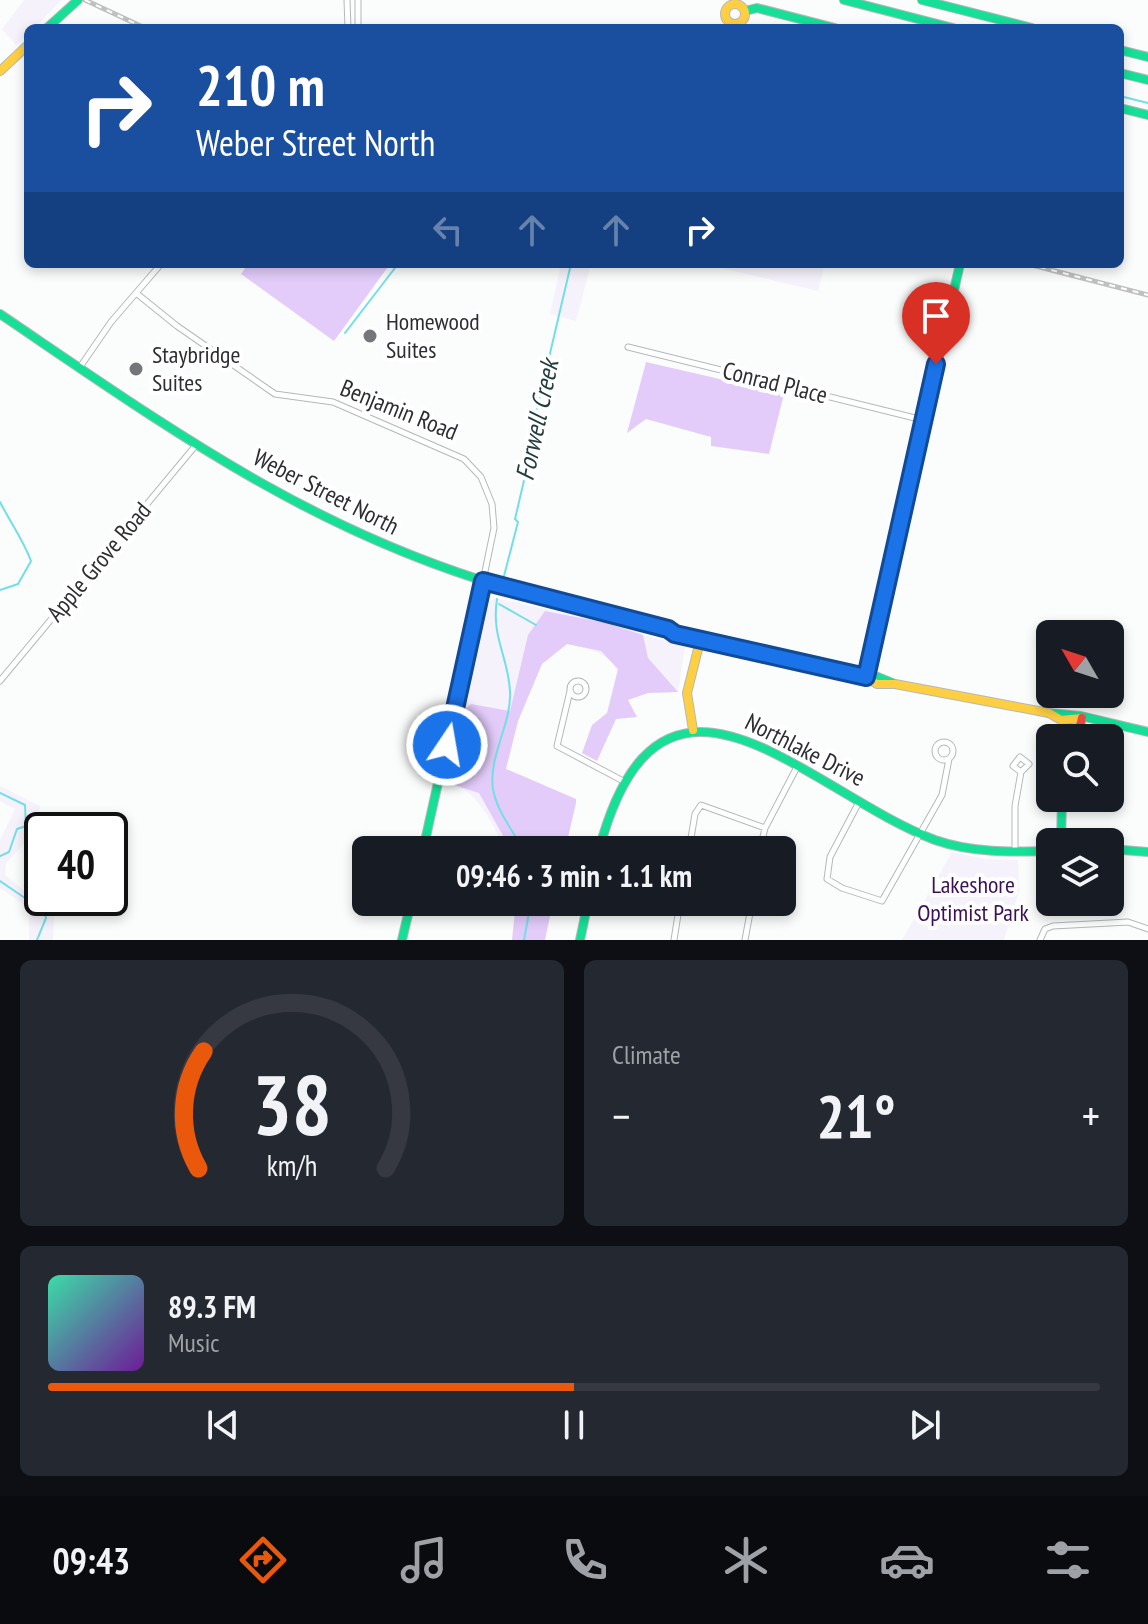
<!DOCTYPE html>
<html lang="en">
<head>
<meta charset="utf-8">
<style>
	:root { --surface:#171b24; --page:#242831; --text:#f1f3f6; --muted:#9ea1a6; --line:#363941; --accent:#ea580c }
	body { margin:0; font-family:"PT Sans Narrow",sans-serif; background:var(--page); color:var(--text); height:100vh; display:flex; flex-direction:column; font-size:30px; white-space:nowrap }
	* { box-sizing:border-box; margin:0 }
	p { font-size:26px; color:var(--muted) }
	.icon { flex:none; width:44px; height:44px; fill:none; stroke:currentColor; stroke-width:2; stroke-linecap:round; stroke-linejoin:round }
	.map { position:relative; height:940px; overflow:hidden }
	.drawer { display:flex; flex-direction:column; gap:20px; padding:20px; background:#0d0f14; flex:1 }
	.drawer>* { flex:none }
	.top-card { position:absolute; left:24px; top:24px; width:1100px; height:244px; border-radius:12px; box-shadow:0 4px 12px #0003; background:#1a4fa0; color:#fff; overflow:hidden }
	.needle { width:52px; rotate:309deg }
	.fabs { position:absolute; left:1036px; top:620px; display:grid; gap:16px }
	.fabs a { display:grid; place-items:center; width:88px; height:88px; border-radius:12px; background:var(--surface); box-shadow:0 4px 12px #0003; font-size:40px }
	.speed { position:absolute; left:24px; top:812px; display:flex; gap:16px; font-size:40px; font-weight:700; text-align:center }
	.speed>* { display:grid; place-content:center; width:104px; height:104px; border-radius:50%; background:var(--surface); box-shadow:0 4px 12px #0003; line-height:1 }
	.speed .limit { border:4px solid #111; border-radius:12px; background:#fff; color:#111 }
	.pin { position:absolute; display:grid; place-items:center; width:68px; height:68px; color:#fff; margin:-82px -34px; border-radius:50% 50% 50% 0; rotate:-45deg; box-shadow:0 0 8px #0007 }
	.pin .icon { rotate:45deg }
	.me { position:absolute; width:88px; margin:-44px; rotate:12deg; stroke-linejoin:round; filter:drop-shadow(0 0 6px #0008) }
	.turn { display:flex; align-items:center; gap:28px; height:168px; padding:0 40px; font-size:36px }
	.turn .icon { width:104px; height:104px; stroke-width:2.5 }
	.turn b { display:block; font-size:56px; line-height:68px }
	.lanes { display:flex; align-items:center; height:76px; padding:0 40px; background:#0003; justify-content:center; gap:40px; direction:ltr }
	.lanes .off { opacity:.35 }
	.big { font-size:60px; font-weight:800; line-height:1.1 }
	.drawer .widget { flex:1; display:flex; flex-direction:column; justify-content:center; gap:12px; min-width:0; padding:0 28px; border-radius:12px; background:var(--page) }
	.drawer .dial { align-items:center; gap:0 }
	.dial svg { height:208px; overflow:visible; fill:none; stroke:var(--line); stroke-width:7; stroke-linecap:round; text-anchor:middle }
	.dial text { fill:var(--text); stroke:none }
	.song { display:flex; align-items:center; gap:24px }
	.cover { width:96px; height:96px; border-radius:12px; background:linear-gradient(135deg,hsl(160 70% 55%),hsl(280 70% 35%)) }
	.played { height:8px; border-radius:4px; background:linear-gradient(90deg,var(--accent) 50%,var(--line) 50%) }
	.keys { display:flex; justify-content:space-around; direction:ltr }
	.heat { display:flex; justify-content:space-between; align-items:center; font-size:44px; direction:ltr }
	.drawer .tiles { flex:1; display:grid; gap:20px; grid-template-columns:1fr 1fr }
	.widget:last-child { grid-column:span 2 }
	.trip { position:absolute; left:352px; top:836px; width:444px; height:80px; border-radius:12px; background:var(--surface); box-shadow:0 4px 12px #0003; font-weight:800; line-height:80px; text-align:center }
	.tab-bar { display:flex; height:128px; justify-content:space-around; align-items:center; background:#090b0e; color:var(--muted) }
	.tab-bar .icon { width:56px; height:56px }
	.tab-bar .active { color:var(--accent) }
	.tab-bar b { font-size:36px; color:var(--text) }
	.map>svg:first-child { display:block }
	.green { fill:#f6f2fb }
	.forest { fill:#e3ccfa }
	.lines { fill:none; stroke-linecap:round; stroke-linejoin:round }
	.stream { stroke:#72dfe6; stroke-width:2 }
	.street-casing { stroke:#b6b7b9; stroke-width:7 }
	.fast-casing { stroke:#b6b7b9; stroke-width:10 }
	.slow-casing { stroke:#b6b7b9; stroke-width:10 }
	.jam-casing { stroke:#b6b7b9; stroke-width:10 }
	.street { stroke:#feffff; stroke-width:5 }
	.fast { stroke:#16e098; stroke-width:8 }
	.slow { stroke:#ffcf43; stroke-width:8 }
	.jam { stroke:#f24e42; stroke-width:8 }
	.rail-casing { stroke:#c0c0c0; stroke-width:5 }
	.rail { stroke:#fff; stroke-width:2; stroke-dasharray:6; stroke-linecap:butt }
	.route-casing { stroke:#114b97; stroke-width:20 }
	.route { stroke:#1a73e8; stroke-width:14 }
	.poi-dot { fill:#747679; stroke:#fff; stroke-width:3 }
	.labels { text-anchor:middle; stroke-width:8; stroke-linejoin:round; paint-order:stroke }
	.poi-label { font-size:24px; fill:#2c2e32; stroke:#fff; text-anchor:start }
	.street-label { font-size:24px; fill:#2c2e32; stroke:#fff }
	.park-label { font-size:24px; fill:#3b1059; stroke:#fff }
	.water-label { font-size:26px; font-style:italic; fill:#233c3e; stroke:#fff }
</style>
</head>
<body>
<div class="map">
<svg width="1148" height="940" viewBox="0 0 1148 940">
	<rect width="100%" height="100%" fill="#fbfcfc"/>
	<path class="green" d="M24 0H62L34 28H28V34L16 45 2 29Z
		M561 264H591L576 321 550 314Z
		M704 264H825L818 291Z
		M495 598 636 629 643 635 685 646 678 692 648 693 628 700C615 659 610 653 567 644L542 664 518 721 506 769 576 799 564 850H506C490 820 478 790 444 779L485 605Z
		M0 786 40 806 36 831 6 863 5 875 54 915 53 940H29V908L0 888V840L15 809 0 801Z
		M952 852 985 859 1018 860 1019 891 1004 940H902Z"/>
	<path class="forest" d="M248 264H390L334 341 241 274Z
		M646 362 784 394 769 454 711 446V437L646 419 627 433Z
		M545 611 606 623 643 635 648 658 678 692 648 693 628 700 637 717 616 719 597 761 582 753 592 725 607 713 618 669 601 651 567 644 542 664 518 721 506 769 576 799V803L566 846 556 850H511L479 793 445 782 459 715 471 704 510 711 528 635Z
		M516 902H553L545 940H512Z"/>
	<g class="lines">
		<path class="stream" d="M1120 96 1148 103
			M345 333 398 264
			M0 502C10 522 23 539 31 561L18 584 0 590
			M504 576 518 522 515 519 526 472 524 464 571 264
			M497 599C491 637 508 656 510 691 512 723 488 757 493 789 497 812 513 830 523 850
			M499 604 536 625
			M0 793 25 805 26 826 17 829 9 852 0 856
			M0 881 44 911 46 918 37 940
			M524 940 531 902"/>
		<defs>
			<path id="street" d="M347 0 348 28
				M358 0V28
				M136 293 177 326 275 394 333 402 464 459 481 477 492 504 494 528 483 581
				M628 347 923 420
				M80 367 111 322 161 264
				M0 681 196 445
				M570 689a8 8 0 1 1 16 0a8 8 0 1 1-16 0Z
				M570 691 557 746 625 782
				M935 751a9 9 0 1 1 18 0a9 9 0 1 1-18 0Z
				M859 802 830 857 827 879 842 888 882 901 942 795 949 759
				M689 850 695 814 701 805 765 828
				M760 850 765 828 797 767
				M1015 852V806L1021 772 1029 764 1020 757 1013 766 1021 772
				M674 940 680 902
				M745 940 752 902
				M1040 940 1045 929 1053 926 1128 922 1148 929"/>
			<path id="fast" d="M844 0 953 28
				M922 0 1032 28
				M745 11 757 8 835 28
				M47 28 78 0
				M1120 50 1148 57
				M1120 73 1148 80
				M1120 108 1148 115
				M0 314C167 427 310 531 507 588
				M668 629 686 637 878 677 895 684
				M866 677 960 264
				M1049 713 1081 716 1148 732
				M1061 842 1062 798
				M1110 849 1148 852
				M423 850 483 581
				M599 850C661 618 806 791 935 840 972 853 1011 852 1050 851
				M402 940 411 902
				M580 940 588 902"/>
			<path id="slow" d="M725 14a10 10 0 1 1 20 0a10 10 0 1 1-20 0Z
				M0 71 28 45
				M507 588 701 637
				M866 677 877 684H895L1049 713 1061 720 1082 718
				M693 730 687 693 701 637"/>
			<path id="jam" d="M1077 738 1082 718"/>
		</defs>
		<use href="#street" class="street-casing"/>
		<use href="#fast" class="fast-casing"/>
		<use href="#slow" class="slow-casing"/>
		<use href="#jam" class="jam-casing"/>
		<use href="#street" class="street"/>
		<use href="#fast" class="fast"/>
		<use href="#slow" class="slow"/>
		<use href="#jam" class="jam"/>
		<defs>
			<path id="rail" d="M85 0 145 28
				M1028 264 1148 295"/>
		</defs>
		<use href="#rail" class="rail-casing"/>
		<use href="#rail" class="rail"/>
	</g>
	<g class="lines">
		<defs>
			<path id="route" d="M447 745 483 581 668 629 675 634 866 677 936 364"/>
		</defs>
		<use href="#route" class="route-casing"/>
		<use href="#route" class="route"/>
	</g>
	<g class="poi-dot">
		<circle cx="370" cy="336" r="8"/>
		<circle cx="136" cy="369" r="8"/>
	</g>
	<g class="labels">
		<g class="poi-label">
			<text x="386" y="330">Homewood<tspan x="386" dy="28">Suites</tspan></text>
			<text x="152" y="363">Staybridge<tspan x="152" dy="28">Suites</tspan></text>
		</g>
		<g class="street-label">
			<text transform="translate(775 383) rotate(14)" y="8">Conrad Place</text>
			<text transform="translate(399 410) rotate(22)" y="8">Benjamin Road</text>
			<text transform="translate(326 492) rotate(27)" y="8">Weber Street North</text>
			<text transform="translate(99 562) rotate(-50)" y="8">Apple Grove Road</text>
			<text transform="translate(805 750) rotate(27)" y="8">Northlake Drive</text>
		</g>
		<g class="park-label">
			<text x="973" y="893">Lakeshore<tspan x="973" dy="28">Optimist Park</tspan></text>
		</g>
		<g class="water-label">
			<text transform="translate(537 420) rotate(-78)" y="9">Forwell Creek</text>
		</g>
	</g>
</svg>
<div class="fabs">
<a><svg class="needle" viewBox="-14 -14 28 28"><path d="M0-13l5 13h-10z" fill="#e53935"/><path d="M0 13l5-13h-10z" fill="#9ea1a6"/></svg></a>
<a><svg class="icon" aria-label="search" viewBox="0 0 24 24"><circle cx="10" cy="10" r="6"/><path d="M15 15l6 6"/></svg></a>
<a><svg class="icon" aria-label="layers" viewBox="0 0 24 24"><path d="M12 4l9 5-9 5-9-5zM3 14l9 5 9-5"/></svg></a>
</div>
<div class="speed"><div class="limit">40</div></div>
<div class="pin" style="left:936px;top:364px;background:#d93025"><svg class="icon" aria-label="arrive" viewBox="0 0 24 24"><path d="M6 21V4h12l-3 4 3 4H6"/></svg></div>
<svg class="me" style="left:447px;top:745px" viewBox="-20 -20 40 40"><circle r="17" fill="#1a73e8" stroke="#fff" stroke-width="3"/><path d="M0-11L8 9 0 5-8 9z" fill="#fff"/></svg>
<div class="trip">09:46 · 3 min · 1.1 km</div>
<div class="top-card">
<div class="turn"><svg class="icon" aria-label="right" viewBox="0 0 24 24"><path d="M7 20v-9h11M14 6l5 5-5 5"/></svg><div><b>210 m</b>Weber Street North</div></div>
<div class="lanes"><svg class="icon off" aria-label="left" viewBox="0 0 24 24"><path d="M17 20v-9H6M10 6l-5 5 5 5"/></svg><svg class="icon off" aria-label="ahead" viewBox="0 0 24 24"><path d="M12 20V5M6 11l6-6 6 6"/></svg><svg class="icon off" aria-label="ahead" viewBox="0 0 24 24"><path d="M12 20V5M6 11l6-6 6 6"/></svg><svg class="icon" aria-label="right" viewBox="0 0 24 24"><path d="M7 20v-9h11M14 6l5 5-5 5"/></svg></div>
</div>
</div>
<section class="drawer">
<div class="tiles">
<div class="widget dial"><svg viewBox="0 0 100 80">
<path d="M14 69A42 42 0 1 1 86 69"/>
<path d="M14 69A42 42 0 0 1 16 24" stroke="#ea580c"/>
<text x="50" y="56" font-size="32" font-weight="700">38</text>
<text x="50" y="72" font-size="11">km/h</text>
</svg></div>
<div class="widget"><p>Climate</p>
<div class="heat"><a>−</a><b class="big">21°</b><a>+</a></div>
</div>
<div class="widget">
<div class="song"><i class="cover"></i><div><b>89.3 FM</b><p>Music</p></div></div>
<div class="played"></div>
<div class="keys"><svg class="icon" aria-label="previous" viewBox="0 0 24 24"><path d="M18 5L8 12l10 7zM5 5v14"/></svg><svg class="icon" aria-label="pause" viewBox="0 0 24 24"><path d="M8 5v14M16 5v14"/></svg><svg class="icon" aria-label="next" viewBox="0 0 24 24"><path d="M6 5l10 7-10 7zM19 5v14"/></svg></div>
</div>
</div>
</section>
<nav class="tab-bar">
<b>09:43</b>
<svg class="icon active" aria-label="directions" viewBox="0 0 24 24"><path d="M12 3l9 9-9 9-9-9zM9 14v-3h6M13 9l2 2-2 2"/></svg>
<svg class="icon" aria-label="music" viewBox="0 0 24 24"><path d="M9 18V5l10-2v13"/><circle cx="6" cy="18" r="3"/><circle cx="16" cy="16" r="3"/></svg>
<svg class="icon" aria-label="phone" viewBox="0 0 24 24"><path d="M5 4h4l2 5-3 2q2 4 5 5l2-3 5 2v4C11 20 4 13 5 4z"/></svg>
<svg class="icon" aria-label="climate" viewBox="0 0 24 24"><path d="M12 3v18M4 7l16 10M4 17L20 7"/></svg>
<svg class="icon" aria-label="car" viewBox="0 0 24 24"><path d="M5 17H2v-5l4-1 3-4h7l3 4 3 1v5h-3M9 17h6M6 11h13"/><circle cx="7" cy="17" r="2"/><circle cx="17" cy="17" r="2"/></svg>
<svg class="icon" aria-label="filters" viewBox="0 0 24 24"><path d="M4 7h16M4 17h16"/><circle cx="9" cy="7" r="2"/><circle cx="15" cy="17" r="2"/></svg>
</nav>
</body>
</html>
